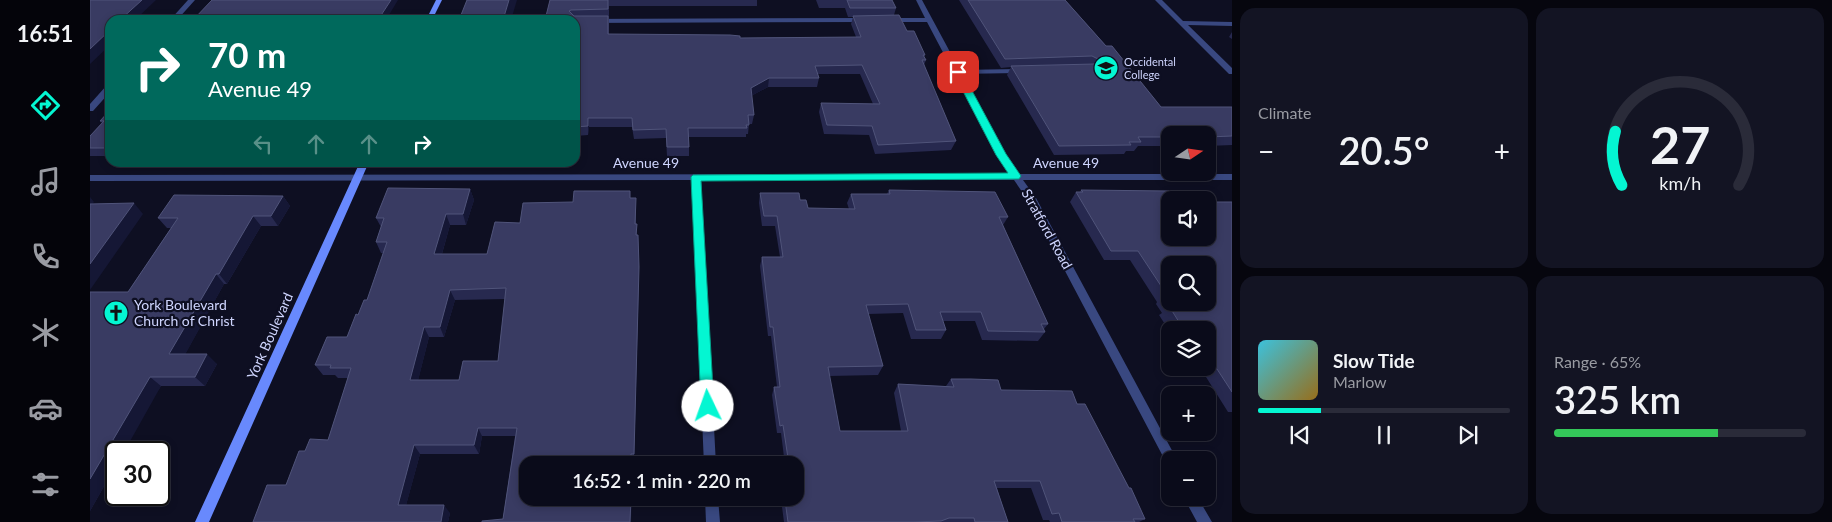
<!DOCTYPE html>
<html lang="en">
<head>
<meta charset="utf-8">
<style>
	:root { --surface:#0a0b1a; --page:#131423; --text:#f1f3f6; --muted:#999ba2; --line:#2a2b39; --accent:#04f6d2 }
	body { margin:0; font-family:Lato,sans-serif; background:var(--page); color:var(--text); height:100vh; display:flex; flex-direction:column; font-size:19px; white-space:nowrap }
	* { box-sizing:border-box; margin:0 }
	p { font-size:16px; color:var(--muted) }
	.icon { flex:none; width:28px; height:28px; fill:none; stroke:currentColor; stroke-width:2; stroke-linecap:round; stroke-linejoin:round }
	.map { position:relative; flex:1; overflow:hidden }
	.drawer { display:flex; flex-direction:column; gap:8px; padding:8px; background:#06060e; width:600px }
	.drawer>* { flex:none }
	.guide { position:absolute; left:15px; top:15px; width:475px; height:152px; border-radius:15px; box-shadow:0 2px 8px #0003,0 0 0 1px var(--line); background:#00695c; color:#fff; overflow:hidden }
	.needle { width:32px; rotate:77deg }
	.controls { position:absolute; left:1071px; top:126px; display:grid; gap:10px }
	.controls a { display:grid; place-items:center; width:55px; height:55px; border-radius:10px; background:var(--surface); box-shadow:0 2px 8px #0003,0 0 0 1px var(--line); font-size:25px }
	.speed { position:absolute; left:15px; top:441px; display:flex; gap:10px; font-size:25px; font-weight:700; text-align:center }
	.speed>* { display:grid; place-content:center; width:65px; height:65px; border-radius:50%; background:var(--surface); box-shadow:0 2px 8px #0003,0 0 0 1px var(--line); line-height:1 }
	.speed .limit { border:2px solid #111; border-radius:8px; background:#fff; color:#111 }
	.pin { position:absolute; display:grid; place-items:center; width:42px; height:42px; color:#fff; margin:-21px; border-radius:10px; box-shadow:0 2px 8px #0006 }
	.me { position:absolute; width:55px; margin:-28px; rotate:357deg; stroke-linejoin:round; filter:drop-shadow(0 0 4px #0008) }
	.turn { display:flex; align-items:center; gap:18px; height:105px; padding:0 20px; font-size:22px }
	.turn .icon { width:65px; height:65px; stroke-width:2.5 }
	.turn b { display:block; font-size:35px; line-height:42px }
	.lanes { display:flex; align-items:center; height:48px; padding:0 20px; background:#0003; justify-content:center; gap:25px; direction:ltr }
	.lanes .off { opacity:.35 }
	.big { font-size:38px; font-weight:600; line-height:1.1 }
	.drawer .widget { flex:1; display:flex; flex-direction:column; justify-content:center; gap:8px; min-width:0; padding:0 18px; border-radius:15px; background:var(--page) }
	.drawer .dial { align-items:center; gap:0 }
	.dial svg { height:130px; overflow:visible; fill:none; stroke:var(--line); stroke-width:7; stroke-linecap:round; text-anchor:middle }
	.dial text { fill:var(--text); stroke:none }
	.song { display:flex; align-items:center; gap:15px }
	.cover { width:60px; height:60px; border-radius:8px; background:linear-gradient(135deg,hsl(190 70% 55%),hsl(40 70% 35%)) }
	.played { height:5px; border-radius:2px; background:linear-gradient(90deg,var(--accent) 25%,var(--line) 25%) }
	.keys { display:flex; justify-content:space-around; direction:ltr }
	.heat { display:flex; justify-content:space-between; align-items:center; font-size:28px; direction:ltr }
	.charge { height:8px; border-radius:4px; background:linear-gradient(90deg,#34c759 65%,var(--line) 0) }
	.drawer .tiles { flex:1; display:grid; gap:8px; grid-template-columns:repeat(2,1fr) }
	.trip { position:absolute; left:429px; top:456px; width:285px; height:50px; border-radius:15px; background:var(--surface); box-shadow:0 2px 8px #0003,0 0 0 1px var(--line); font-weight:600; line-height:50px; text-align:center }
	main { display:flex; flex:1; min-height:0 }
	.tab-bar { display:flex; flex-direction:column; width:90px; justify-content:space-around; align-items:center; background:#04040a; color:var(--muted) }
	.tab-bar .icon { width:35px; height:35px }
	.tab-bar .selected { color:var(--accent) }
	.tab-bar b { font-size:22px; color:var(--text) }
	.map>svg:first-child { display:block }
	.lines { fill:none; stroke-linecap:round; stroke-linejoin:round }
	.lane { fill:#394880; fill-rule:evenodd }
	.street { fill:#394880; fill-rule:evenodd }
	.secondary { fill:#6889fd; fill-rule:evenodd }
	.wall { fill:#27294f; fill-rule:evenodd }
	.shaded-wall { fill:#151735 }
	.building { fill:#393b62; stroke:#50547a; fill-rule:evenodd }
	.route { fill:#04f6d2; stroke:#03a088 }
	.labels { text-anchor:middle; stroke-width:4.5; stroke-linejoin:round; paint-order:stroke }
	.far-poi-label { font-size:11px; fill:#cfd5fe; stroke:#0e0f22; text-anchor:start }
	.street-label { font-size:14px; fill:#cfd5fe; stroke:#0e0f22 }
	.poi-label { font-size:14px; fill:#cfd5fe; stroke:#0e0f22; text-anchor:start }
</style>
</head>
<body>
<main>
<nav class="tab-bar">
<b>16:51</b>
<svg class="icon selected" aria-label="directions" viewBox="0 0 24 24"><path d="M12 3l9 9-9 9-9-9zM9 14v-3h6M13 9l2 2-2 2"/></svg>
<svg class="icon" aria-label="music" viewBox="0 0 24 24"><path d="M9 18V5l10-2v13"/><circle cx="6" cy="18" r="3"/><circle cx="16" cy="16" r="3"/></svg>
<svg class="icon" aria-label="phone" viewBox="0 0 24 24"><path d="M5 4h4l2 5-3 2q2 4 5 5l2-3 5 2v4C11 20 4 13 5 4z"/></svg>
<svg class="icon" aria-label="climate" viewBox="0 0 24 24"><path d="M12 3v18M4 7l16 10M4 17L20 7"/></svg>
<svg class="icon" aria-label="car" viewBox="0 0 24 24"><path d="M5 17H2v-5l4-1 3-4h7l3 4 3 1v5h-3M9 17h6M6 11h13"/><circle cx="7" cy="17" r="2"/><circle cx="17" cy="17" r="2"/></svg>
<svg class="icon" aria-label="filters" viewBox="0 0 24 24"><path d="M4 7h16M4 17h16"/><circle cx="9" cy="7" r="2"/><circle cx="15" cy="17" r="2"/></svg>
</nav>
<div class="map">
<svg width="1142" height="522" viewBox="0 0 1142 522">
	<rect width="100%" height="100%" fill="#0e0f22"/>
	<g class="lines">
		<path class="lane" d="M1065 0H1072L1093 21 1142 22V26L1098 25 1142 68V74H1139Z
			M931 69 935 71 934 73 868 74 864 72 868 70Z"/>
		<path class="street" d="M98 0H105L87 20H80Z
			M826 0H832L915 154 929 174H1142V180H933L946 198 1085 456 1087 460H1080V466L1077 464 937 199 924 180H611L626 465H614L602 180 0 181V175L920 174 907 155 837 22H799L796 20 799 18H835Z
			M485 19 774 18 777 20 774 22 485 23V20H482Z
			M17 85H20V92L3 111H0V104Z
			M615 498H628L630 522H616Z
			M1094 498H1108L1122 522H1107Z"/>
		<path class="secondary" d="M346 0H352L342 20H336Z
			M270 162H279L119 522H105Z"/>
	</g>
	<path class="wall" d="M460 0H667V6H519V34L650 38 766 37 761 24 763 17H758L755 8H729L726 0H802L806 8 804 15 835 55 834 57 836 60 834 65 866 141 861 150 785 154 779 135 734 134 729 112 731 103 783 104 770 74H728L729 78 727 87H678L661 96 664 115 662 124H659L658 134H656V137H599V156H577L576 138 544 139 542 127H499L498 135 485 136V20Z
		M869 0H975L1071 107H1142V145L1118 146V135H1080V146H1048L1044 151H1036L1034 154 964 155 917 75 921 67 911 68Z
		M1142 32V39L1139 37Z
		M20 110V156H0V136L12 123 10 121Z
		M380 189 384 200 376 225H360L352 254H397L430 223 483 202 540 198 546 209V224L547 235 549 278 544 463 542 462 413 519 425 436H392L389 454H330L316 505 360 513 358 522H163L196 485 215 451 238 440 258 378H248L245 375H233L225 365 257 337 268 315 277 300 293 253H291L286 242 291 227 286 218ZM415 299 408 361 369 380H328L339 337H354L365 300Z
		M799 190 918 217 913 225 958 324 954 329 955 332 948 341 892 340 885 321H853L856 330 851 339H821L813 313 778 314 793 366 788 375 739 376 750 431H811L804 393 808 384 856 386 861 379 911 390 987 404 1055 519 1049 522H960L959 520H953L941 488H907L918 522H694L692 507 695 500H705V465H695L691 433H687L682 395 684 387H687L681 336H678L670 266 672 257H690L685 226H672L669 203 670 193 710 200 718 208 759 209 757 203 761 194H797Z
		M991 190 1080 238 1142 202V412H1138L1116 377H1113L1107 368H1118V330H1080V332L1069 315 1072 313 1066 304 1067 302 1040 260H1014L980 202 986 192H990Z
		M193 196 200 206 188 226H171L137 284H134L95 354 127 364 115 386H71L26 452V465L0 511V292H38L81 228H77L68 218Z"/>
	<path class="shaded-wall" d="M52 0H66L45 20H30Z
		M301 0H308L296 20H288Z
		M419 0H427L421 20H413Z
		M20 30V45L0 64V49Z
		M679 78 678 87 659 97 661 88Z
		M498 118 499 127 498 135Z
		M380 189 384 200 376 225 373 214Z
		M193 196 200 206 188 226 181 216Z
		M0 197 4 202 0 207Z
		M44 203 53 214 0 290V264Z
		M356 214 360 225 349 264 344 254Z
		M163 216 171 226 137 284 129 274Z
		M548 235 549 278 544 463V454Z
		M126 274 134 284 90 364 79 354Z
		M360 290 365 300 354 337 350 327Z
		M334 327 339 337 326 389 320 380Z
		M117 354 127 364 115 386 105 377Z
		M60 377 71 386 34 452H26V465L0 511V479Z
		M388 428 392 436 389 454 384 445Z
		M324 445 330 454 314 513 308 505Z
		M541 498H542L541 522H540Z
		M354 505 360 513 358 522H351Z"/>
	<path class="building" d="M0 0H52L30 20H20V30L0 49Z
		M122 0H301L288 20H103Z
		M377 0H419L413 20H369Z
		M460 0H518V9L481 10 479 11 484 16H518V34L640 35 650 36V38L771 37 763 16 809 15 817 31H824L835 55H833L836 60H832L866 141 788 145 782 126 737 125 731 103 790 104 772 65 725 66 729 78H679L661 88 664 115H658L659 125H656L657 128H598L599 147H577L576 129 543 130 542 118H498V126L485 127V20H455Z
		M757 0H802L806 8H760Z
		M878 0H975L1016 46H1022L1071 107H1142V136L1118 137V135H1080V137H1048L1051 142H1039L1041 145 969 146 921 66 1005 64 1008 59 1002 56 915 59Z
		M20 110V148H0V136L14 121H10Z
		M298 188 380 189 373 214H356L344 254H397L405 222 430 223 433 203 483 202 484 191H540V198H546L545 224H547L546 235H548L549 267 544 454H541V465H438V498H541L540 522H392V521L413 519 427 428H388L384 445H324L308 505H354L351 522H163L177 485H196L209 451H215L220 439 238 440 261 368H240L241 365H225L237 337H257L266 314 268 315 274 300H277L297 242H286L294 218H286ZM416 288 408 361H373L369 380H320L334 327H350L360 290Z
		M799 190 905 192 918 217H909L958 324H951L955 332 898 331 891 312H850L856 330H826L818 304 776 305 793 366 738 367 750 431H818L808 384 864 387 861 379H881L908 380 911 390 982 391 987 404H995L1039 488H1041L1055 519H1043L1045 522H972L969 513 962 514 950 481H904L918 522H885L884 518H859L851 521 823 522H698L695 500H709L705 471V465H704L703 458H698L693 425 690 426 684 387H690L683 327H680L672 257H693L687 216H674L670 193H709L710 200H716L718 208 765 209 761 194H800Z
		M991 190 1079 191 1086 200H1080V238H1118V202H1142V392L1127 369H1123L1118 360V330H1094L1079 306H1082L1075 295H1077L1048 251H1021L986 192H993ZM1080 265H1118V302H1080Z
		M84 195 193 196 181 216H163L129 274H126L79 354H117L105 377H60L0 479V292H38L88 218H68Z
		M44 203 0 264V204Z"/>
	<path class="route" d="M868 69 872 72 916 154 931 176 929 179 611 181 624 406 622 410 618 412 613 410 611 406 601 177 603 175 918 173 906 155 863 72Z"/>
	<defs>
		<symbol id="university-disc" viewBox="-11 -11 22 22"><circle r="9.5" fill="#04f6d2" stroke="#0e0f22"/><path d="M0-5L7-2L0 1L-7-2ZM-4 1L0 2.5L4 1V4Q0 6-4 4Z" fill="#111"/></symbol>
		<symbol id="church-disc" viewBox="-11 -11 22 22"><circle r="9.5" fill="#04f6d2" stroke="#0e0f22"/><path d="M-1.2-6h2.4v3.5h3.3v2.4h-3.3V6h-2.4V-.1h-3.3v-2.4h3.3Z" fill="#111"/></symbol>
	</defs>
	<g fill-rule="evenodd">
		<use href="#university-disc" x="1002" y="54" width="28" height="28"/>
		<use href="#church-disc" x="12" y="299" width="28" height="28"/>
	</g>
	<g class="labels">
		<g class="far-poi-label">
			<text x="1034" y="66">Occidental<tspan x="1034" dy="13">College</tspan></text>
		</g>
		<g class="street-label">
			<text x="556" y="168">Avenue 49</text>
			<text x="976" y="168">Avenue 49</text>
			<text transform="translate(957 229) rotate(61)" y="5">Stratford Road</text>
			<text transform="translate(180 336) rotate(-66)" y="5">York Boulevard</text>
		</g>
		<g class="poi-label">
			<text x="44" y="310">York Boulevard<tspan x="44" dy="16">Church of Christ</tspan></text>
		</g>
	</g>
</svg>
<div class="controls">
<a><svg class="needle" viewBox="-14 -14 28 28"><path d="M0-13l5 13h-10z" fill="#e53935"/><path d="M0 13l5-13h-10z" fill="#999ba2"/></svg></a>
<a><svg class="icon" aria-label="sound" viewBox="0 0 24 24"><path d="M4 9h4l5-4v14l-5-4H4zM17 9q2 3 0 6"/></svg></a>
<a><svg class="icon" aria-label="search" viewBox="0 0 24 24"><circle cx="10" cy="10" r="6"/><path d="M15 15l6 6"/></svg></a>
<a><svg class="icon" aria-label="layers" viewBox="0 0 24 24"><path d="M12 4l9 5-9 5-9-5zM3 14l9 5 9-5"/></svg></a>
<a>+</a>
<a>−</a>
</div>
<div class="speed"><div class="limit">30</div></div>
<div class="pin" style="left:868px;top:72px;background:#d93025"><svg class="icon" aria-label="arrive" viewBox="0 0 24 24"><path d="M6 21V4h12l-3 4 3 4H6"/></svg></div>
<svg class="me" style="left:618px;top:406px" viewBox="-20 -20 40 40"><circle r="19" fill="#fff"/><path d="M0-13L10 11 0 6-10 11z" fill="#04f6d2"/></svg>
<div class="trip">16:52 · 1 min · 220 m</div>
<div class="guide">
<div class="turn"><svg class="icon" aria-label="right" viewBox="0 0 24 24"><path d="M7 20v-9h11M14 6l5 5-5 5"/></svg><div><b>70 m</b>Avenue 49</div></div>
<div class="lanes"><svg class="icon off" aria-label="left" viewBox="0 0 24 24"><path d="M17 20v-9H6M10 6l-5 5 5 5"/></svg><svg class="icon off" aria-label="ahead" viewBox="0 0 24 24"><path d="M12 20V5M6 11l6-6 6 6"/></svg><svg class="icon off" aria-label="ahead" viewBox="0 0 24 24"><path d="M12 20V5M6 11l6-6 6 6"/></svg><svg class="icon" aria-label="right" viewBox="0 0 24 24"><path d="M7 20v-9h11M14 6l5 5-5 5"/></svg></div>
</div>
</div>
<section class="drawer">
<div class="tiles">
<div class="widget"><p>Climate</p>
<div class="heat"><a>−</a><b class="big">20.5°</b><a>+</a></div>
</div>
<div class="widget dial"><svg viewBox="0 0 100 80">
<path d="M14 69A42 42 0 1 1 86 69"/>
<path d="M14 69A42 42 0 0 1 10 36" stroke="#04f6d2"/>
<text x="50" y="56" font-size="32" font-weight="700">27</text>
<text x="50" y="72" font-size="11">km/h</text>
</svg></div>
<div class="widget">
<div class="song"><i class="cover"></i><div><b>Slow Tide</b><p>Marlow</p></div></div>
<div class="played"></div>
<div class="keys"><svg class="icon" aria-label="previous" viewBox="0 0 24 24"><path d="M18 5L8 12l10 7zM5 5v14"/></svg><svg class="icon" aria-label="pause" viewBox="0 0 24 24"><path d="M8 5v14M16 5v14"/></svg><svg class="icon" aria-label="next" viewBox="0 0 24 24"><path d="M6 5l10 7-10 7zM19 5v14"/></svg></div>
</div>
<div class="widget"><p>Range · 65%</p><b class="big">325 km</b><div class="charge"></div></div>
</div>
</section>
</main>
</body>
</html>
